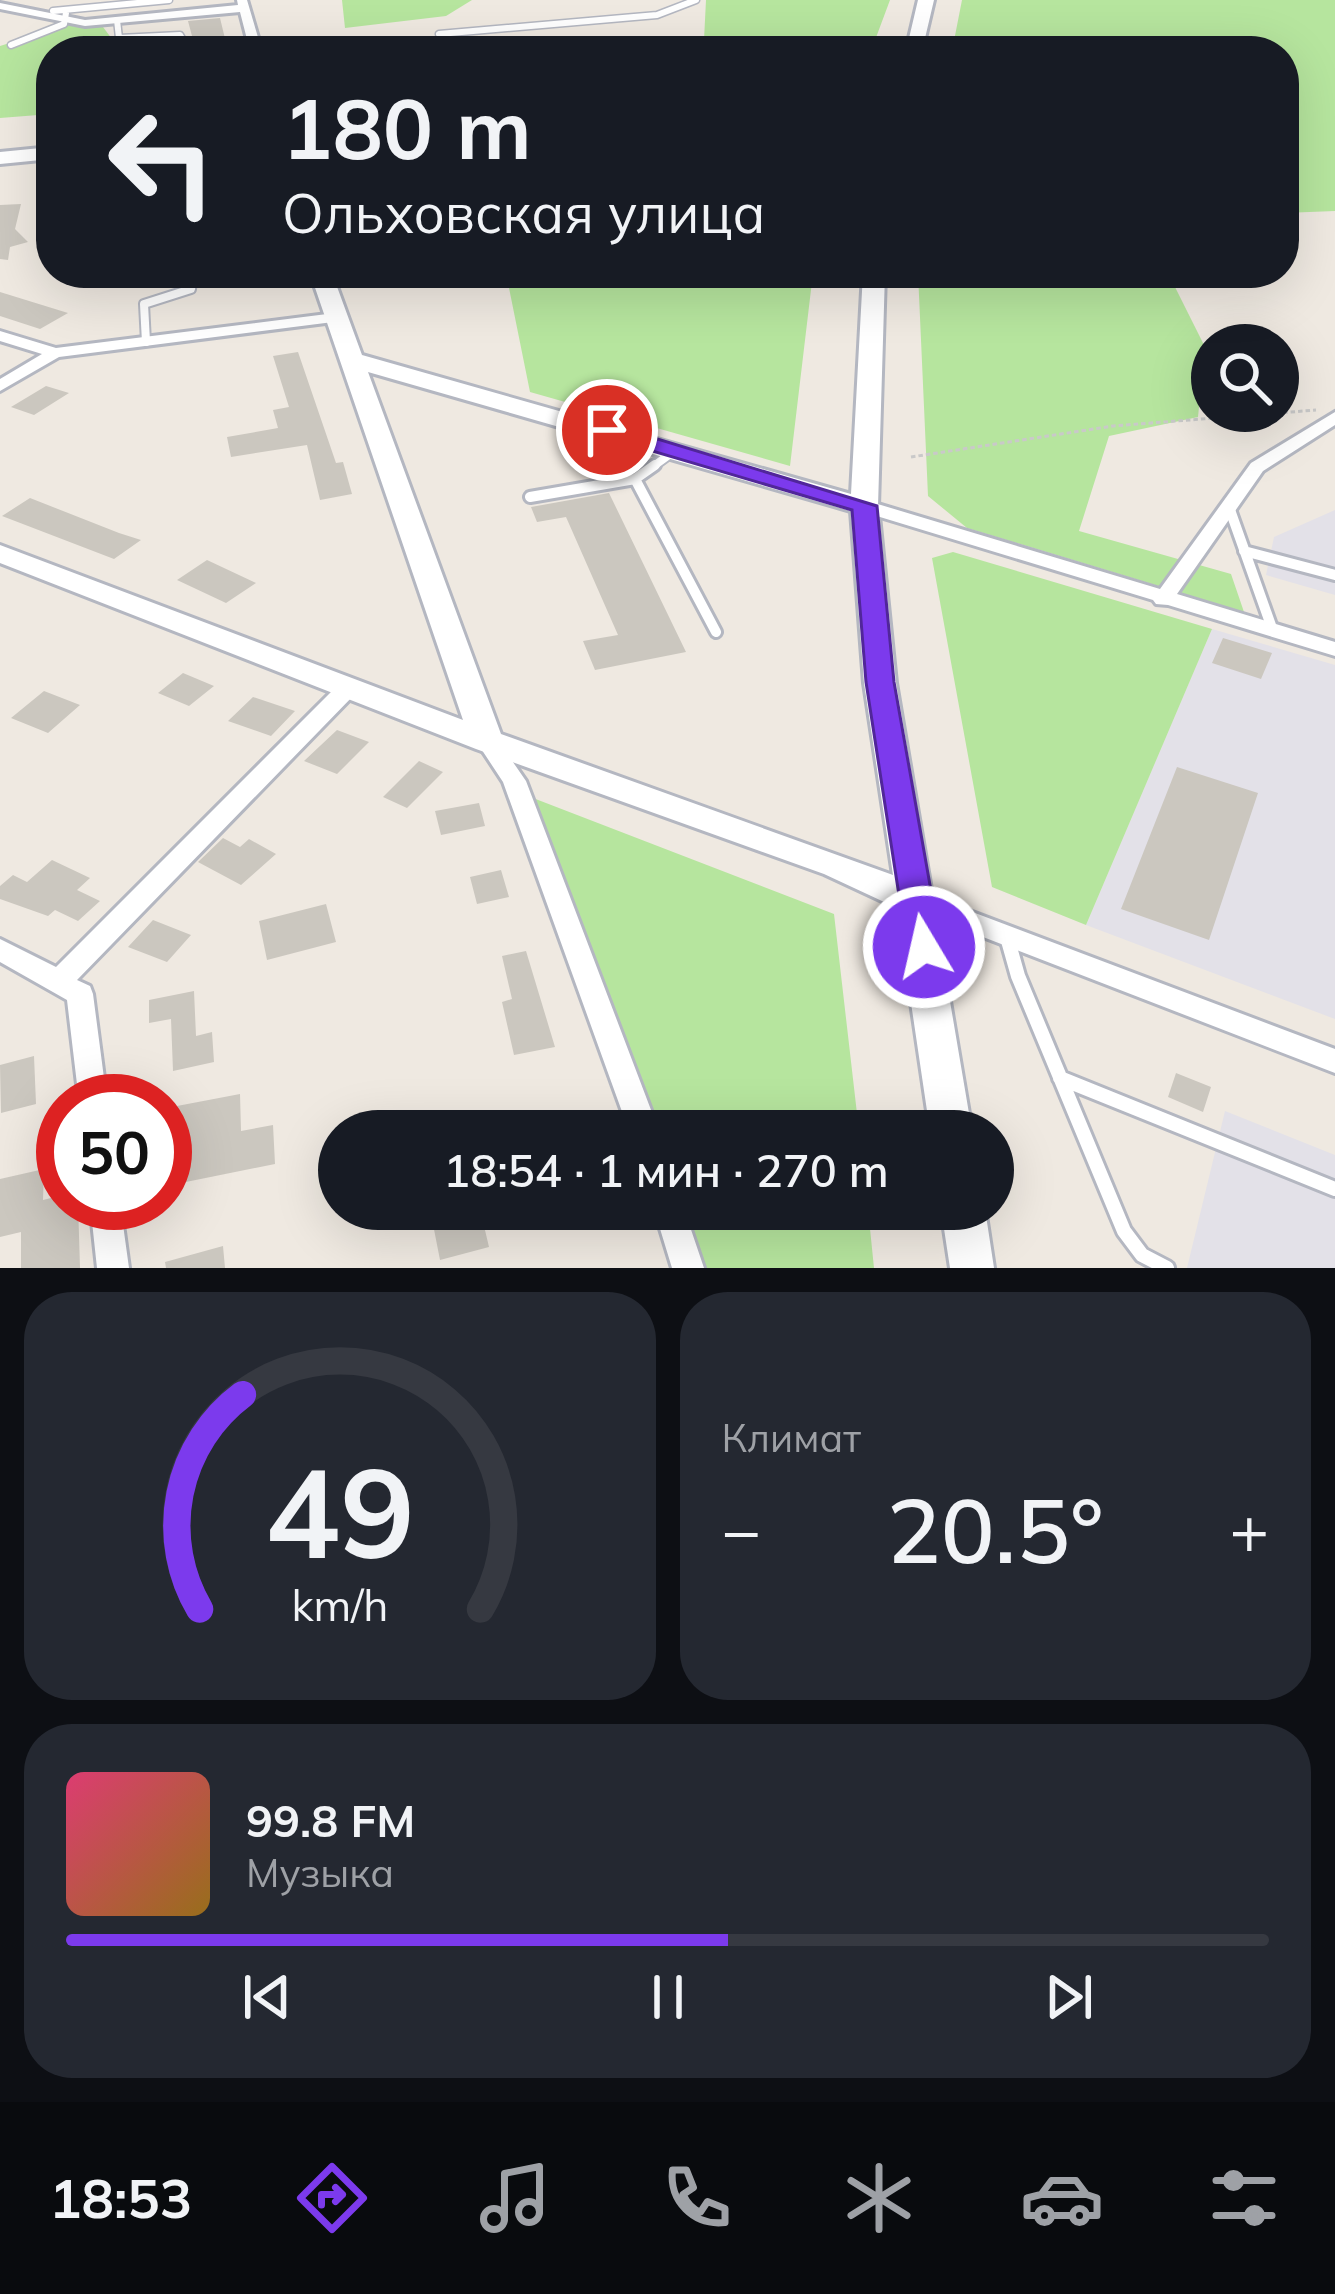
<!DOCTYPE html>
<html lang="ru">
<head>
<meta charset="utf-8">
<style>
	:root { --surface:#171b24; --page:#242831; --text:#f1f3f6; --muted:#9ea1a6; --line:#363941; --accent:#7c3aed }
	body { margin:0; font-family:Mulish,sans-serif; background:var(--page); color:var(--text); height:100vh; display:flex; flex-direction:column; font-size:45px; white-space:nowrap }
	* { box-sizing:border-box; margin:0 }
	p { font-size:39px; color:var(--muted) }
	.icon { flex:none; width:66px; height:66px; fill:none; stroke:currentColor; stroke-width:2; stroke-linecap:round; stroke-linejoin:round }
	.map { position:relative; height:1268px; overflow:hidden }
	.panel { display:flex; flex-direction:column; gap:24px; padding:24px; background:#0d0f14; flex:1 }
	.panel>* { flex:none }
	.top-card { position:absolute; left:36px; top:36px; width:1263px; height:252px; border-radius:48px; box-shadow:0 12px 48px #0002; background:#171b24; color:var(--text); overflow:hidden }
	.fabs { position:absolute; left:1191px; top:324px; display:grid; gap:24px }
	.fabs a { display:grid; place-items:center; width:108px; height:108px; border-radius:50%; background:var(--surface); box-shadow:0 12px 48px #0002; font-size:60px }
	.speed { position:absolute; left:36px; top:1074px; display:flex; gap:24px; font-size:60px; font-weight:700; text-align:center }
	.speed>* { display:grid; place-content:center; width:156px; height:156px; border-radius:50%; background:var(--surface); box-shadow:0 12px 48px #0002; line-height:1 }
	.speed .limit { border:18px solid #d22; background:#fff; color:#111 }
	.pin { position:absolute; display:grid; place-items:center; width:102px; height:102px; color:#fff; margin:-51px; border:6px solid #fff; border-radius:50%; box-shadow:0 3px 12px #0007 }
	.me { position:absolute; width:132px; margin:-66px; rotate:351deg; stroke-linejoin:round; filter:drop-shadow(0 0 9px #0008) }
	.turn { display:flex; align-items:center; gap:42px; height:252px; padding:0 48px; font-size:54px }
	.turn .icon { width:156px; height:156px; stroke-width:2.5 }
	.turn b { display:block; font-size:84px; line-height:102px }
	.big { font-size:90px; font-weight:600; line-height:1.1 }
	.panel .card { flex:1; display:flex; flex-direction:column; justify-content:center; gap:18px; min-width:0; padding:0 42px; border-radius:48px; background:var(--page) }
	.panel .dial { align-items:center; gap:0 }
	.dial svg { height:312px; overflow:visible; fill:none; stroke:var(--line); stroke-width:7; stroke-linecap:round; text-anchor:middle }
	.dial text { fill:var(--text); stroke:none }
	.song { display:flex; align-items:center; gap:36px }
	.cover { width:144px; height:144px; border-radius:18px; background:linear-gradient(135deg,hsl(340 70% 55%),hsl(40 70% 35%)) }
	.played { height:12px; border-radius:6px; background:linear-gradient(90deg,var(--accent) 55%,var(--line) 55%) }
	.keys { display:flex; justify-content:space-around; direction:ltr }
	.heat { display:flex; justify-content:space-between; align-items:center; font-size:66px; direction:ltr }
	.panel .tiles { flex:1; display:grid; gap:24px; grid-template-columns:1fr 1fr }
	.card:last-child { grid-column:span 2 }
	.trip { position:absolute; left:318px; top:1110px; width:696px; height:120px; border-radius:60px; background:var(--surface); box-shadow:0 12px 48px #0002; font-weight:600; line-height:120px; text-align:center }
	.tab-bar { display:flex; height:192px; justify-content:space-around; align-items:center; background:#090b0e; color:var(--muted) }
	.tab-bar .icon { width:84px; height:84px }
	.tab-bar .current { color:var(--accent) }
	.tab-bar b { font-size:54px; color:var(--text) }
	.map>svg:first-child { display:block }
	.industrial { fill:#e3e1e8 }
	.green { fill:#b6e59e }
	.building { fill:#cbc7bf }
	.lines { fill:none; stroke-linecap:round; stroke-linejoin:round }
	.lane-far3-casing { stroke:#b4b7c1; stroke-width:9 }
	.lane-far2-casing { stroke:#b4b7c1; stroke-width:12 }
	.lane-far1-casing { stroke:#b4b7c1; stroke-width:16 }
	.lane-casing { stroke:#b4b7c1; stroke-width:20 }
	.street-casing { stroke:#b4b7c1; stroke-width:6 }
	.secondary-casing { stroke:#b4b7c1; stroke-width:6 }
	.path { stroke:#c9c9c9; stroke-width:3; stroke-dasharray:4.5 3; stroke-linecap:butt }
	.lane-far3 { stroke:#fff; stroke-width:6 }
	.lane-far2 { stroke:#fff; stroke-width:8 }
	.lane-far1 { stroke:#fff; stroke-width:10 }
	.lane { stroke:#fff; stroke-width:14 }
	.street { fill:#fff; fill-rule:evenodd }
	.secondary { fill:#fff; fill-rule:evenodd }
	.route { fill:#7c3aed; stroke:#51269a; stroke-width:3 }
</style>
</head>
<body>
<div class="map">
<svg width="1335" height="1268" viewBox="0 0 1335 1268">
	<rect width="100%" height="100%" fill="#efe9e1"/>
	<path class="industrial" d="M1335 510V595L1266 575 1274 537Z
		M1212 629 1335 665V1019L1086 925Z
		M1225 1111 1335 1155V1268H1187Z"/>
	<path class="green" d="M342 0H472L446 16 345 28Z
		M706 0H890L871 51H716L704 40Z
		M962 0H1335V211L1284 213V51H952Z
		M70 24 103 27 115 43 165 42 167 51H51V114L0 118V46Z
		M506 273H813L790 466 530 392Z
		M918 273H1168L1205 347 1198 417 1109 436 1079 531 1231 574 1244 612 967 528 928 496Z
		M953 552 1212 629 1086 925 992 887 932 558Z
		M533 798 834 914 859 1131H650Z
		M677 1209H868L874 1268H698Z"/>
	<path class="building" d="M220 18 228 51H196L188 21Z
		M21 204 15 229 28 242 10 247 8 260 0 259V205Z
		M0 292 68 313 40 329 0 316Z
		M298 352 336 463 343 462 352 494 320 500 307 445 231 457 227 437 278 428 273 410 289 407 273 356Z
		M46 386 69 393 34 415 11 407Z
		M609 493 686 652 595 670 583 641 618 635 566 517 537 522 531 507Z
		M30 498 119 533 141 540 114 559 2 516Z
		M207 560 256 583 226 603 177 580Z
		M1223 638 1272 653 1261 679 1212 663Z
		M183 673 214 686 189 706 158 693Z
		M44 691 80 705 48 733 11 718Z
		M253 697 295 711 271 736 228 721Z
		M337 730 369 742 337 774 304 761Z
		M419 761 443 772 407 808 383 797Z
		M1177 767 1258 793 1209 940 1121 909Z
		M479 803 485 826 441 835 435 811Z
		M223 838 240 847 249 839 276 854 241 885 198 862Z
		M52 860 90 878 77 890 100 901 78 921 55 910 48 916 0 899V886L13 875 27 882Z
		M501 870 509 897 477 904 470 877Z
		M326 904 336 942 267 960 259 921Z
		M153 920 191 935 167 962 128 947Z
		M526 951 555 1047 514 1055 502 1002 512 999 502 956Z
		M194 991 196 1036 212 1032 214 1062 173 1071 171 1019 149 1023V1000Z
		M34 1056 36 1104 1 1113 0 1065Z
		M1176 1073 1211 1087 1203 1112 1168 1097Z
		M240 1094 241 1131 273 1125 275 1164 176 1184 177 1106Z
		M44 1169 43 1200 63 1195V1203H78L80 1268H21V1232L0 1237V1179Z
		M430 1209H480L489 1247 440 1260Z
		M223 1246 225 1268H166L165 1262Z"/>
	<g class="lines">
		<defs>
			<path id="lane-far3" d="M53 11 169 0
				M117 20 119 38 180 35 189 51
				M11 45 64 24 66 13
				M445 51 439 34 657 15 696 0"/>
			<path id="lane-far2" d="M146 342 144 304 191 289 193 273
				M651 468 673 452"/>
			<path id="lane-far1" d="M655 465 635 479 716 632
				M530 497 635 479
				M1229 507 1273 631
				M1244 551 1335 575"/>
			<path id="lane" d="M1007 937 1018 976 1124 1231 1142 1255 1167 1268
				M1060 1078 1335 1189"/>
			<path id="street" d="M237 0H247L262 51H250L240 12 85 26 0 9V3L85 20 238 5Z
				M335 313 341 315V321L59 357 0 391V379L42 354 0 341V331L56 348Z
				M1335 412V425L1263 471 1177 594 1335 642V656L1168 605 1156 604 1153 600 857 510 855 506 864 500 871 502 1160 589 1251 463Z
				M347 682 355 684 358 689 355 694 77 980 90 986 93 994 107 1101H79L67 1000 0 962V939L56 967 339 684Z
				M487 733 495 736 526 781 659 1131H629L503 782 476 741 479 736Z
				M917 891 1335 1049V1073L908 908 904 901 908 894Z
				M90 1203H120L129 1268H97Z
				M654 1209H684L704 1268H672Z"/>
			<path id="secondary" d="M918 0H934L922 51H906Z
				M51 147V159L0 164V152Z
				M310 273H332L362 355 851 494 863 273H885L878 506 896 683 972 1131H930L897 908 824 874 476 749 0 563V545L463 720ZM368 372 851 511 864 683 893 875 501 734Z
				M941 1209H985L994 1268H950Z"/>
		</defs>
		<use href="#lane-far3" class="lane-far3-casing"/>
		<use href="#lane-far2" class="lane-far2-casing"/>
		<use href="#lane-far1" class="lane-far1-casing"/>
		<use href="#lane" class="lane-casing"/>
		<use href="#street" class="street-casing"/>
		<use href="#secondary" class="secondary-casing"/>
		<path class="path" d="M911 457 1113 426 1316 410"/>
		<use href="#lane-far3" class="lane-far3"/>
		<use href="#lane-far2" class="lane-far2"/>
		<use href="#lane-far1" class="lane-far1"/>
		<use href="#lane" class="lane"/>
		<use href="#street" class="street"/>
		<use href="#secondary" class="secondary"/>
	</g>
	<path class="route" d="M598 426H615L877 506 894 682 941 947 936 956H912L907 947 866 682 852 510 598 435Z"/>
</svg>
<div class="fabs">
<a><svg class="icon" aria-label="search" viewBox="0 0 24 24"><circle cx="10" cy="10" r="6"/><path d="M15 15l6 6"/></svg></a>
</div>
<div class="speed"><div class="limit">50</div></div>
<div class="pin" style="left:607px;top:430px;background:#d93025"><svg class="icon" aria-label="arrive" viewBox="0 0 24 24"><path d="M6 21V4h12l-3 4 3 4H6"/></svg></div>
<svg class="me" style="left:924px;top:947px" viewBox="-20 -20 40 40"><circle r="17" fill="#7c3aed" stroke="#fff" stroke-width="3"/><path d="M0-11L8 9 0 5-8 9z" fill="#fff"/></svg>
<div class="trip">18:54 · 1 мин · 270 m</div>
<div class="top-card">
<div class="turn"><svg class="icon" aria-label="left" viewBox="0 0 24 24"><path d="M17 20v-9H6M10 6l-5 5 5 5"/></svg><div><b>180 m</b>Ольховская улица</div></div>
</div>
</div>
<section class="panel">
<div class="tiles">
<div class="card dial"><svg viewBox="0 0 100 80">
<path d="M14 69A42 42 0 1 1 86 69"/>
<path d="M14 69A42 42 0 0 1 25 14" stroke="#7c3aed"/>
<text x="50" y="56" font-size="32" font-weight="700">49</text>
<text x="50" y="72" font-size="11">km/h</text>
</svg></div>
<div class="card"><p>Климат</p>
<div class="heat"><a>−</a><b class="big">20.5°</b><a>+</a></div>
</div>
<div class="card">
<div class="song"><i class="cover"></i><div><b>99.8 FM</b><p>Музыка</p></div></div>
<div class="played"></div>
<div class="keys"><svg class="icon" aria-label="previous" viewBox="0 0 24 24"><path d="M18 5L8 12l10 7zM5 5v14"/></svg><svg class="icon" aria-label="pause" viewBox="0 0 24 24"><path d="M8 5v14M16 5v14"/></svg><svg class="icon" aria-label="next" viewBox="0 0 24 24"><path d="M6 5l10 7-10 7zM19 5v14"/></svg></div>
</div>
</div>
</section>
<nav class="tab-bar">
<b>18:53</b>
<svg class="icon current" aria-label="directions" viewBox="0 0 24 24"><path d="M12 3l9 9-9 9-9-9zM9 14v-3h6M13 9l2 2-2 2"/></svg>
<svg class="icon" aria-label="music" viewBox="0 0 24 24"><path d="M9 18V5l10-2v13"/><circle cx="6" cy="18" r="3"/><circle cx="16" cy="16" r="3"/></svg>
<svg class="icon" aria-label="phone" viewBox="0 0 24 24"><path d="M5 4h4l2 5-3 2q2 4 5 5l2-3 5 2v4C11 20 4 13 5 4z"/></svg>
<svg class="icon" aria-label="climate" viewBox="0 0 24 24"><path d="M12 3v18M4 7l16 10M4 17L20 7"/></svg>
<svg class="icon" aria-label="car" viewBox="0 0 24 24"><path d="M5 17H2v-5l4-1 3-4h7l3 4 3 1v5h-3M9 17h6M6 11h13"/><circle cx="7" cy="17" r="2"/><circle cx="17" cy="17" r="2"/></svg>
<svg class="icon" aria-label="filters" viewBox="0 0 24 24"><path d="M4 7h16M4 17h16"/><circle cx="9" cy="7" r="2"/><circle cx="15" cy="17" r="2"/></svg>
</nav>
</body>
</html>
